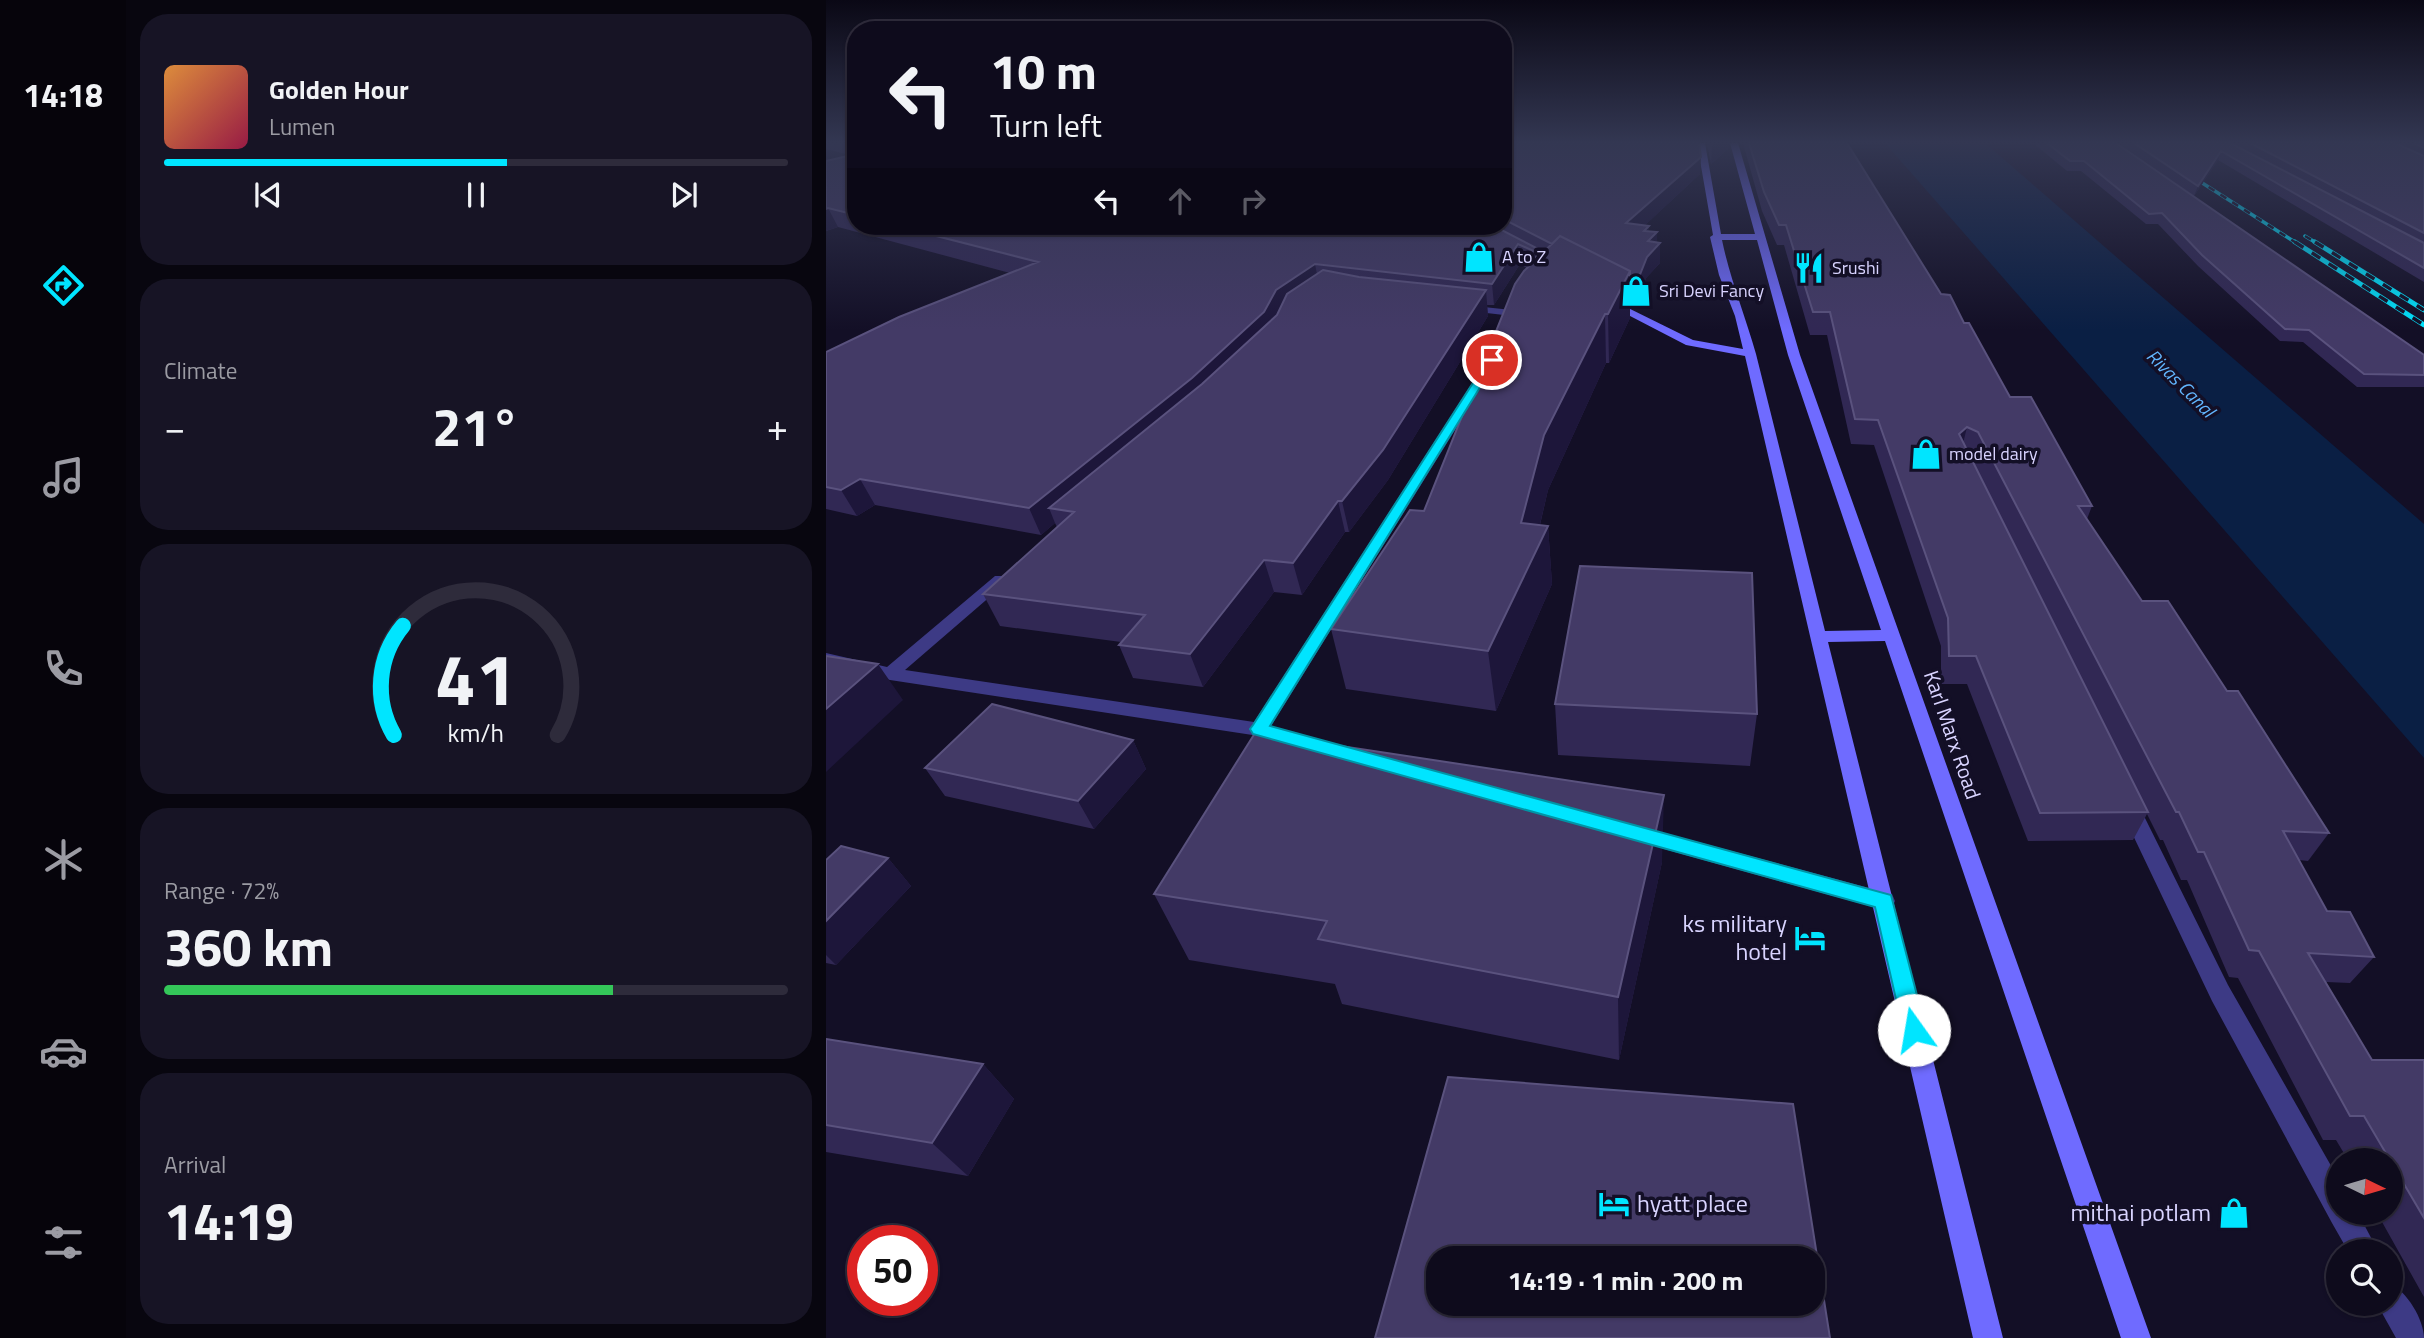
<!DOCTYPE html>
<html lang="en">
<head>
<meta charset="utf-8">
<style>
	:root { --surface:#0e0b1c; --page:#171425; --text:#f1f3f6; --muted:#9b9ba3; --line:#2e2b3b; --accent:#00e5ff }
	body { margin:0; font-family:"Titillium Web",sans-serif; background:var(--page); color:var(--text); height:100vh; display:flex; flex-direction:column; font-size:26px; white-space:nowrap }
	* { box-sizing:border-box; margin:0 }
	p { font-size:23px; color:var(--muted) }
	.icon { flex:none; width:38px; height:38px; fill:none; stroke:currentColor; stroke-width:2; stroke-linecap:round; stroke-linejoin:round }
	.map { position:relative; flex:1; overflow:hidden }
	.panel { display:flex; flex-direction:column; gap:14px; padding:14px; background:#08060f; width:700px }
	.panel>* { flex:none }
	.guide { position:absolute; left:21px; top:21px; width:665px; height:214px; border-radius:28px; box-shadow:0 2px 5px #0004,0 0 0 2px var(--line); background:#0e0b1c; color:var(--text); overflow:hidden }
	.needle { width:46px; rotate:95deg }
	.tools { position:absolute; left:1500px; top:1148px; display:grid; gap:14px }
	.tools a { display:grid; place-items:center; width:77px; height:77px; border-radius:50%; background:var(--surface); box-shadow:0 2px 5px #0004,0 0 0 2px var(--line); font-size:35px }
	.speed { position:absolute; left:21px; top:1225px; display:flex; gap:14px; font-size:35px; font-weight:700; text-align:center }
	.speed>* { display:grid; place-content:center; width:91px; height:91px; border-radius:50%; background:var(--surface); box-shadow:0 2px 5px #0004,0 0 0 2px var(--line); line-height:1 }
	.speed .limit { border:10px solid #d22; background:#fff; color:#111 }
	.pin { position:absolute; display:grid; place-items:center; width:60px; height:60px; color:#fff; margin:-30px; border:4px solid #fff; border-radius:50%; box-shadow:0 2px 7px #0007 }
	.me { position:absolute; width:77px; margin:-38px; rotate:347deg; stroke-linejoin:round; filter:drop-shadow(0 0 5px #0008) }
	.turn { display:flex; align-items:center; gap:24px; height:147px; padding:0 28px; font-size:32px }
	.turn .icon { width:91px; height:91px; stroke-width:2.5 }
	.turn b { display:block; font-size:49px; line-height:60px }
	.lanes { display:flex; align-items:center; height:66px; padding:0 28px; background:#0003; justify-content:center; gap:35px; direction:ltr }
	.lanes .off { opacity:.35 }
	.big { font-size:52px; font-weight:700; line-height:1.1 }
	.panel .widget { flex:1; display:flex; flex-direction:column; justify-content:center; gap:10px; min-width:0; padding:0 24px; border-radius:28px; background:var(--page) }
	.panel .dial { align-items:center; gap:0 }
	.dial svg { height:182px; overflow:visible; fill:none; stroke:var(--line); stroke-width:7; stroke-linecap:round; text-anchor:middle }
	.dial text { fill:var(--text); stroke:none }
	.song { display:flex; align-items:center; gap:21px }
	.cover { width:84px; height:84px; border-radius:10px; background:linear-gradient(135deg,hsl(30 70% 55%),hsl(340 70% 35%)) }
	.played { height:7px; border-radius:4px; background:linear-gradient(90deg,var(--accent) 55%,var(--line) 55%) }
	.keys { display:flex; justify-content:space-around; direction:ltr }
	.heat { display:flex; justify-content:space-between; align-items:center; font-size:38px; direction:ltr }
	.charge { height:10px; border-radius:5px; background:linear-gradient(90deg,#34c759 72%,var(--line) 0) }
	.trip { position:absolute; left:600px; top:1246px; width:399px; height:70px; border-radius:28px; background:var(--surface); box-shadow:0 2px 5px #0004,0 0 0 2px var(--line); font-weight:700; line-height:70px; text-align:center }
	main { display:flex; flex:1; min-height:0 }
	.tab-bar { display:flex; flex-direction:column; width:126px; justify-content:space-around; align-items:center; background:#06040b; color:var(--muted) }
	.tab-bar .icon { width:49px; height:49px }
	.tab-bar .selected { color:var(--accent) }
	.tab-bar b { font-size:32px; color:var(--text) }
	.map>svg:first-child { display:block }
	.water { fill:#0a1f44 }
	.lines { fill:none; stroke-linecap:round; stroke-linejoin:round }
	.street { fill:#3d3a85; fill-rule:evenodd }
	.secondary { fill:#6f6bff; fill-rule:evenodd }
	.rail-far1-casing { stroke:#00e5ff; stroke-width:3.5 }
	.rail-casing { stroke:#00e5ff; stroke-width:5 }
	.rail-far1 { stroke:#130f26; stroke-width:2.5; stroke-dasharray:7; stroke-linecap:butt }
	.rail { stroke:#130f26; stroke-width:3.5; stroke-dasharray:10; stroke-linecap:butt }
	.wall { fill:#312854; fill-rule:evenodd }
	.shaded-wall { fill:#1d163a }
	.building { fill:#433a66; stroke:#5a527e; stroke-width:2; fill-rule:evenodd }
	.route { fill:#00e5ff; stroke:#0095a6; stroke-width:2 }
	.labels { text-anchor:middle; stroke-width:7; stroke-linejoin:round; paint-order:stroke }
	.far-poi-label { font-size:18px; fill:#d9d4ff; stroke:#130f26; text-anchor:start }
	.far-water-label { font-size:19px; font-style:italic; fill:#62b6ff; stroke:#130f26 }
	.street-label { font-size:21px; fill:#d9d4ff; stroke:#130f26 }
	.near-poi-label { font-size:24px; fill:#d9d4ff; stroke:#130f26; text-anchor:end }
</style>
</head>
<body>
<main>
<nav class="tab-bar">
<b>14:18</b>
<svg class="icon selected" aria-label="directions" viewBox="0 0 24 24"><path d="M12 3l9 9-9 9-9-9zM9 14v-3h6M13 9l2 2-2 2"/></svg>
<svg class="icon" aria-label="music" viewBox="0 0 24 24"><path d="M9 18V5l10-2v13"/><circle cx="6" cy="18" r="3"/><circle cx="16" cy="16" r="3"/></svg>
<svg class="icon" aria-label="phone" viewBox="0 0 24 24"><path d="M5 4h4l2 5-3 2q2 4 5 5l2-3 5 2v4C11 20 4 13 5 4z"/></svg>
<svg class="icon" aria-label="climate" viewBox="0 0 24 24"><path d="M12 3v18M4 7l16 10M4 17L20 7"/></svg>
<svg class="icon" aria-label="car" viewBox="0 0 24 24"><path d="M5 17H2v-5l4-1 3-4h7l3 4 3 1v5h-3M9 17h6M6 11h13"/><circle cx="7" cy="17" r="2"/><circle cx="17" cy="17" r="2"/></svg>
<svg class="icon" aria-label="filters" viewBox="0 0 24 24"><path d="M4 7h16M4 17h16"/><circle cx="9" cy="7" r="2"/><circle cx="15" cy="17" r="2"/></svg>
</nav>
<section class="panel">
<div class="widget">
<div class="song"><i class="cover"></i><div><b>Golden Hour</b><p>Lumen</p></div></div>
<div class="played"></div>
<div class="keys"><svg class="icon" aria-label="previous" viewBox="0 0 24 24"><path d="M18 5L8 12l10 7zM5 5v14"/></svg><svg class="icon" aria-label="pause" viewBox="0 0 24 24"><path d="M8 5v14M16 5v14"/></svg><svg class="icon" aria-label="next" viewBox="0 0 24 24"><path d="M6 5l10 7-10 7zM19 5v14"/></svg></div>
</div>
<div class="widget"><p>Climate</p>
<div class="heat"><a>−</a><b class="big">21°</b><a>+</a></div>
</div>
<div class="widget dial"><svg viewBox="0 0 100 80">
<path d="M14 69A42 42 0 1 1 86 69"/>
<path d="M14 69A42 42 0 0 1 18 21" stroke="#00e5ff"/>
<text x="50" y="56" font-size="32" font-weight="700">41</text>
<text x="50" y="72" font-size="11">km/h</text>
</svg></div>
<div class="widget"><p>Range · 72%</p><b class="big">360 km</b><div class="charge"></div></div>
<div class="widget"><p>Arrival</p><b class="big">14:19</b></div>
</section>
<div class="map">
<svg width="1598" height="1338" viewBox="0 0 1598 1338">
	<rect width="100%" height="100%" fill="#130f26"/>
	<path class="water" d="M1059 143H1159L1598 524V758Z"/>
	<g class="lines">
		<path class="street" d="M639 305 695 311 700 314 695 317 635 310 634 308Z
			M656 373 662 377 445 726 499 741 502 746 499 751 492 753 433 736 64 680 0 665V653L61 667 169 576H181L183 579 181 582 79 670 428 722 650 377Z
			M1304 800 1311 802 1402 985 1512 1178V1213H1532L1552 1251H1522L1506 1223 1386 1001 1294 808 1297 802Z
			M816 827 1058 892 1066 894 1069 901 1066 908 1058 910 809 841 806 835 809 829Z
			M1564 1284C1581 1291 1598 1320 1598 1338H1570L1551 1304H1564Z"/>
		<path class="secondary" d="M871 143H879L895 234H929L904 143H912L974 355 1325 1338H1295L1059 641 1002 642 1177 1338H1147L919 356 860 345 779 303 788 301 867 340 917 349 909 316 893 275 884 237 887 235ZM896 240H931L962 355 1055 630 999 631 930 354C919 315 904 279 896 240Z"/>
		<defs>
			<path id="rail-far1" d="M1359 172 1472 244
				M1479 236 1492 244"/>
			<path id="rail" d="M1469 242 1598 325
				M1489 242 1598 310"/>
		</defs>
		<use href="#rail-far1" class="rail-far1-casing"/>
		<use href="#rail" class="rail-casing"/>
		<use href="#rail-far1" class="rail-far1"/>
		<use href="#rail" class="rail"/>
	</g>
	<path class="wall" d="M0 143H30V226H677V143L874 174 819 225 831 243 834 263 820 278 809 308 804 306V318L783 363H780L722 490 714 525 722 526 726 584 670 711 520 689 505 629 598 511 701 268 694 264 668 305H661L662 316 562 480 523 532H519L476 595 448 592 377 687 307 678 293 645 295 642 174 626 157 594 231 527 229 523 215 535 49 505 31 516 0 509V352L184 273 12 227 0 231V161L24 155 0 149Z
		M881 143H903V148L885 164Z
		M917 143H1021L1115 294 1138 323 1184 397 1266 506 1261 519 1316 601 1401 691 1503 833 1482 861 1473 860 1501 911 1548 957 1524 983 1500 982 1546 1060H1598V1297L1551 1213H1564V1160H1522L1510 1140H1497L1412 978 1403 977 1361 880H1355L1337 840H1334L1321 814 1307 840 1202 841 1141 684H1115V646L1048 445 1025 444 1001 335H984L958 245H951L936 211ZM1144 456 1145 457 1206 580Z
		M1207 143H1290L1598 355V387H1531L1477 342 1454 341 1372 266 1332 224H1320L1255 171H1241Z
		M1292 143H1598V282L1392 160 1368 196Z
		M729 704 931 714 924 766 732 755Z
		M307 740 320 769 268 829 119 796 99 768Z
		M62 858 85 886 10 965 0 963V860Z
		M836 862 793 1060 516 1004 509 984 363 960 328 894Z
		M0 1039 157 1064 188 1099 142 1176 0 1152Z"/>
	<path class="shaded-wall" d="M890 143H903V148L885 164 886 146Z
		M1395 151 1392 160 1368 196 1372 186Z
		M875 157 874 174 800 243V223Z
		M2 208 12 227 0 231V209Z
		M823 226V240L831 232V247L834 243V263L820 278 809 308V287L818 231Z
		M692 244 694 264 668 305 666 284Z
		M489 264 493 285 444 334 223 508 229 523 215 535 203 508 450 290Z
		M804 271V318L783 363 782 314Z
		M660 290 662 316 562 480 523 532 516 501Z
		M779 314 780 363 722 490 705 562 722 526 726 584 670 711 662 651 718 435Z
		M1141 427 1135 452 1133 434Z
		M34 479 49 505 31 516 15 490Z
		M512 501 519 532 476 595 467 563Z
		M438 560 448 592 377 687 364 654Z
		M52 664 77 700 0 772V709Z
		M307 740 320 769 268 829 252 801Z
		M838 795 836 862 793 1060 792 997Z
		M62 858 85 886 10 965 0 955V921Z
		M157 1064 188 1099 142 1176 106 1143Z"/>
	<path class="building" d="M677 143H873L875 157 800 223 823 226 818 231 831 232 822 241 834 243 821 257 809 287 804 284V271L734 236 726 244 677 219Z
		M923 143H1021L1115 294 1124 295 1138 323H1143L1184 397H1205L1266 506H1252L1316 601H1342L1401 691H1412L1503 833 1457 831 1501 911 1524 912 1548 957 1482 953 1546 1060H1598V1218L1538 1116H1524L1433 951 1423 950 1378 852H1372L1353 812H1350L1152 432 1141 427 1133 434 1322 812 1214 813 1150 656H1123L1122 618 1052 420 1029 419 1004 312H987L960 225H953L938 192Z
		M1221 143H1290L1598 355V375L1538 374 1483 330 1459 329 1376 255 1336 213 1323 214 1258 161H1244Z
		M1308 143H1404L1598 243V268L1395 151 1372 186Z
		M1424 143H1569L1598 156V233Z
		M1588 143H1598V148Z
		M30 154V215L2 208 0 209V161Z
		M71 226H668L718 252 709 260 712 253 692 244 666 284 489 264 450 290 438 312 366 378 203 508 34 479 15 490 0 487V352L73 317 212 262Z
		M734 236 804 271 782 314H779L718 435 695 523 722 526 662 651 505 629 584 510 598 511 689 284 698 271Z
		M497 270 533 277 660 290 557 450 516 501H512L467 563 438 560 364 654 293 645 319 615 157 594 248 512 223 508 376 384 451 315 461 294Z
		M754 566 926 573 931 714 729 704Z
		M0 656 52 664 0 709Z
		M166 704 307 740 252 801 99 768Z
		M429 733 838 795 792 997 492 939 501 921 328 894Z
		M15 846 62 858 0 921V860Z
		M0 1039 157 1064 106 1143 0 1125Z
		M622 1077 967 1104 1004 1338H549ZM612 1258H987V1304H612Z"/>
	<linearGradient id="sky" x2="0" y2="1"><stop stop-color="#0a0815"/><stop offset="0.43" stop-color="#333752"/><stop offset="1" stop-color="#333752" stop-opacity="0"/></linearGradient>
	<rect width="1598" height="330" fill="url(#sky)"/>
	<path class="route" d="M663 358 671 360 444 726 1065 895 1100 1030 1096 1037 1088 1040 1080 1037 1077 1030 1049 907 427 734 424 729 427 725Z"/>
	<defs>
		<symbol id="shop-bare" viewBox="-9 -9 18 18"><path d="M-5-2.5h2.3a2.7 3.5 0 0 1 5.4 0H5L5.5 6h-11ZM-1.5-2.5h3a1.5 2.3 0 0 0-3 0Z" fill="#00e5ff" stroke="#130f26" stroke-width="2.5" paint-order="stroke"/></symbol>
		<symbol id="restaurant-bare" viewBox="-9 -9 18 18"><path d="M-5-6h1v4h1v-4h1v4h1v-4h1v5L-1.5 .5V6h-2V.5L-5-1ZM5-6V6H3V1.5H1.5Q1.5-4 5-6Z" fill="#00e5ff" stroke="#130f26" stroke-width="2.5" paint-order="stroke"/></symbol>
		<symbol id="hotel-bare" viewBox="-9 -9 18 18"><path d="M-6-4.5h1.5V1H6V5H4.5V3h-9V5H-6ZM-4 0a1.8 1.8 0 1 1 3.6 0ZM.5 0V-2.5h3Q6-2.5 6 0Z" fill="#00e5ff" stroke="#130f26" stroke-width="2.5" paint-order="stroke"/></symbol>
	</defs>
	<g fill-rule="evenodd">
		<use href="#shop-bare" x="631" y="235" width="44" height="44"/>
		<use href="#restaurant-bare" x="961" y="246" width="44" height="44"/>
		<use href="#shop-bare" x="788" y="269" width="44" height="44"/>
		<use href="#shop-bare" x="1078" y="432" width="44" height="44"/>
		<use href="#hotel-bare" x="962" y="916" width="44" height="44"/>
		<use href="#hotel-bare" x="766" y="1182" width="44" height="44"/>
		<use href="#shop-bare" x="1386" y="1191" width="44" height="44"/>
	</g>
	<g class="labels">
		<g class="far-poi-label">
			<text x="676" y="263">A to Z</text>
			<text x="1006" y="274">Srushi</text>
			<text x="833" y="297">Sri Devi Fancy</text>
			<text x="1123" y="460">model dairy</text>
		</g>
		<g class="far-water-label">
			<text transform="translate(1355 383) rotate(45)" y="7">Rivas Canal</text>
		</g>
		<g class="street-label">
			<text transform="translate(1126 735) rotate(71)" y="7">Karl Marx Road</text>
		</g>
		<g class="near-poi-label">
			<text x="961" y="932">ks military<tspan x="961" dy="28">hotel</tspan></text>
			<text x="811" y="1212" text-anchor="start">hyatt place</text>
			<text x="1385" y="1221">mithai potlam</text>
		</g>
	</g>
</svg>
<div class="tools">
<a><svg class="needle" viewBox="-14 -14 28 28"><path d="M0-13l5 13h-10z" fill="#e53935"/><path d="M0 13l5-13h-10z" fill="#9b9ba3"/></svg></a>
<a><svg class="icon" aria-label="search" viewBox="0 0 24 24"><circle cx="10" cy="10" r="6"/><path d="M15 15l6 6"/></svg></a>
</div>
<div class="speed"><div class="limit">50</div></div>
<div class="pin" style="left:666px;top:360px;background:#d93025"><svg class="icon" aria-label="arrive" viewBox="0 0 24 24"><path d="M6 21V4h12l-3 4 3 4H6"/></svg></div>
<svg class="me" style="left:1088px;top:1030px" viewBox="-20 -20 40 40"><circle r="19" fill="#fff"/><path d="M0-13L10 11 0 6-10 11z" fill="#00e5ff"/></svg>
<div class="trip">14:19 · 1 min · 200 m</div>
<div class="guide">
<div class="turn"><svg class="icon" aria-label="left" viewBox="0 0 24 24"><path d="M17 20v-9H6M10 6l-5 5 5 5"/></svg><div><b>10 m</b>Turn left</div></div>
<div class="lanes"><svg class="icon" aria-label="left" viewBox="0 0 24 24"><path d="M17 20v-9H6M10 6l-5 5 5 5"/></svg><svg class="icon off" aria-label="ahead" viewBox="0 0 24 24"><path d="M12 20V5M6 11l6-6 6 6"/></svg><svg class="icon off" aria-label="right" viewBox="0 0 24 24"><path d="M7 20v-9h11M14 6l5 5-5 5"/></svg></div>
</div>
</div>
</main>
</body>
</html>
